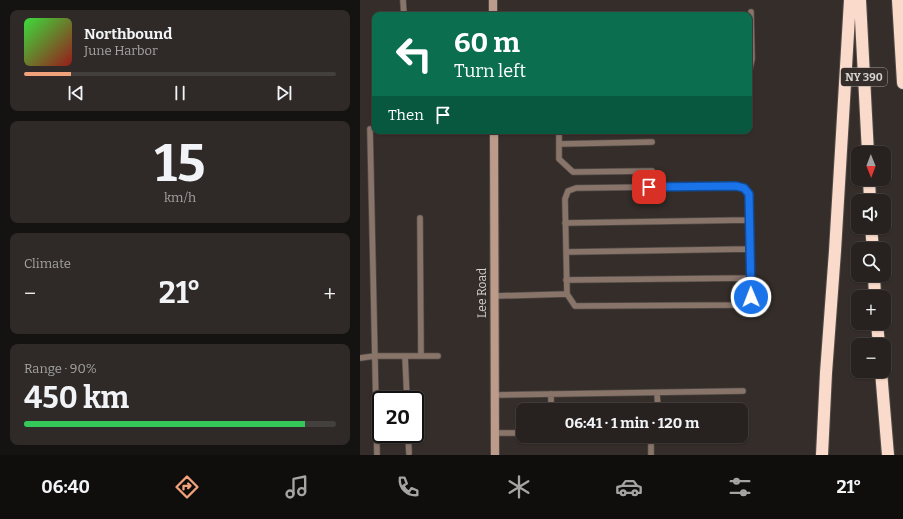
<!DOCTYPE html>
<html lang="en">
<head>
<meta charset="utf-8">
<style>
	:root { --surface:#27221f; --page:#2f2a28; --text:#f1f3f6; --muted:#a4a4a4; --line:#433f3d; --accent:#f1a27b }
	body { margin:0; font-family:Bitter,serif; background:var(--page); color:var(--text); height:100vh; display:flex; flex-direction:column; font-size:15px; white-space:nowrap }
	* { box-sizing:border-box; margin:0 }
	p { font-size:13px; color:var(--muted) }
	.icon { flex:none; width:22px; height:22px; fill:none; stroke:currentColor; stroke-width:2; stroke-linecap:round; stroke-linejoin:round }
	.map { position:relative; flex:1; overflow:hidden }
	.sheet { display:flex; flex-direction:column; gap:10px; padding:10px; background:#151311; width:360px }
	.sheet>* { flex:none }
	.banner { position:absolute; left:12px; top:12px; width:380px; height:122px; border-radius:8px; box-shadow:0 1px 3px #0004,0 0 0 1px var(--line); background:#0b6e4f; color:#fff; overflow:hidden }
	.needle { width:26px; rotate:179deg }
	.buttons { position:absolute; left:491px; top:146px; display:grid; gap:8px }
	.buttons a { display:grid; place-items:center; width:40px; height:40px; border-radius:8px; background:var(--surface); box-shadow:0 1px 3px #0004,0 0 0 1px var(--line); font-size:20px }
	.speed { position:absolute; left:12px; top:391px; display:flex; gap:8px; font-size:20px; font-weight:700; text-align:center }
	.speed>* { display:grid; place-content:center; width:52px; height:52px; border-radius:50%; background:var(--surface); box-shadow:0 1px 3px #0004,0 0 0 1px var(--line); line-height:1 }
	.speed .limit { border:2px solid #111; border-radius:6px; background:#fff; color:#111 }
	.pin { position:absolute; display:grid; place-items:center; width:34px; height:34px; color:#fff; margin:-17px; border-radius:8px; box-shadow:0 2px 6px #0006 }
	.me { position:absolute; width:44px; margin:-22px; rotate:359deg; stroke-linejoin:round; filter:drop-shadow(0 0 3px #0008) }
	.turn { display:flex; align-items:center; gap:14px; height:84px; padding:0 16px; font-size:18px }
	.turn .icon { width:52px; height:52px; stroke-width:2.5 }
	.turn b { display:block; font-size:28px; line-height:34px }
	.then { display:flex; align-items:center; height:38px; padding:0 16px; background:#0003; gap:8px; font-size:15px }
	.big { font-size:30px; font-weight:700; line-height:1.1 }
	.sheet .tile { flex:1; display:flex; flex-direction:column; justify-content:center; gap:6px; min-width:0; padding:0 14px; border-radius:8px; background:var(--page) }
	.sheet .dial { align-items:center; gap:0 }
	.dial b { font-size:52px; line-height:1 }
	.song { display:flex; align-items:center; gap:12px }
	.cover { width:48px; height:48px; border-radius:6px; background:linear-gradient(135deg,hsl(120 70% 55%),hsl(0 70% 35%)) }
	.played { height:4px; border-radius:2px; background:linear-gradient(90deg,var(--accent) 15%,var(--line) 15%) }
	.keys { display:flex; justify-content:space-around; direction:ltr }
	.heat { display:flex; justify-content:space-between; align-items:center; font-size:22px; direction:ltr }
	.charge { height:6px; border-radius:3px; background:linear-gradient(90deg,#34c759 90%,var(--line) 0) }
	.trip { position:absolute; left:156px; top:403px; width:232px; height:40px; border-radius:8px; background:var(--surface); box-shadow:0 1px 3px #0004,0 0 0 1px var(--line); font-weight:700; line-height:40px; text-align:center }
	.dock { display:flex; height:64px; justify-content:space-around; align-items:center; background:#100e0c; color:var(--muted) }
	.dock .icon { width:28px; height:28px }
	.dock .current { color:var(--accent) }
	.dock b { font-size:18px; color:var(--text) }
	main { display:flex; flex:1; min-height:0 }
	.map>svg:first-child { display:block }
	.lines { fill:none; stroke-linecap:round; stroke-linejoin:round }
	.lane-casing { stroke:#514b47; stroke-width:7 }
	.secondary-casing { stroke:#514b47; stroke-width:10 }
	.highway-casing { stroke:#514b47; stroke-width:14 }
	.lane { stroke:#89746a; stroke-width:5.5 }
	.secondary { stroke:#bc9b8b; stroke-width:8 }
	.highway { stroke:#f9dacb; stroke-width:12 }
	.route-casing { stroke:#114b97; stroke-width:10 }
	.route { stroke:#1a73e8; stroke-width:7 }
	.labels { text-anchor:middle; stroke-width:4; stroke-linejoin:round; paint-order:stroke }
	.shield { fill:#342d29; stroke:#a5a09e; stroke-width:1 }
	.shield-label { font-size:11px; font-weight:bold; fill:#d6d2d0 }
	.street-label { font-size:12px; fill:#d6d2d0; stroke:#342d29 }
</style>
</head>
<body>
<main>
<section class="sheet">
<div class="tile">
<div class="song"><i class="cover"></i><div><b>Northbound</b><p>June Harbor</p></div></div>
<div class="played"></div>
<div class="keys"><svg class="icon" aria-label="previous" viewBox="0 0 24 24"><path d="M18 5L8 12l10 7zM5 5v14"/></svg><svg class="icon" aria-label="pause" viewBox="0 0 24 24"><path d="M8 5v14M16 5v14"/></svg><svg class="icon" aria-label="next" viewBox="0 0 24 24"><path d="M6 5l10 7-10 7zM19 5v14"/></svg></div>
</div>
<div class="tile dial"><b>15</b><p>km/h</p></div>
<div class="tile"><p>Climate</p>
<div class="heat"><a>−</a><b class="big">21°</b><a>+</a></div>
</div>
<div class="tile"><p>Range · 90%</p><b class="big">450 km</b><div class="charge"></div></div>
</section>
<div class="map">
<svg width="543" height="455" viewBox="0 0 543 455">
	<rect width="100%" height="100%" fill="#342d29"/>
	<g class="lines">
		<defs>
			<path id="lane" d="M43 0 44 15
				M389 73 392 59 391 12
				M15 129H10L17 455
				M199 131V159L213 172 292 171
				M199 144 292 142
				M60 218 61 356
				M205 223 389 220
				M206 252 390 249
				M206 280 391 278
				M135 296 207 294 205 199 208 191 216 188 376 186 384 188 389 194 391 297 388 302 382 305 215 306 207 294
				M45 356 47 400
				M0 358 15 356H78
				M297 393 298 410
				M191 394V410
				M135 395 383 391
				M135 433H163
				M48 434 49 453
				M291 455V436"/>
			<path id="secondary" d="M133 0V15
				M134 131 135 455"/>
			<path id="highway" d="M500 0 508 153
				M538 0 543 83
				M509 179 510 201
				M511 227 513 249
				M514 275 515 297
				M517 323 519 345
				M521 371 528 455
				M462 455 466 373 475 251 490 0"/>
		</defs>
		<use href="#lane" class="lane-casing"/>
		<use href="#secondary" class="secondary-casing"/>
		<use href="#highway" class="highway-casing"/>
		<use href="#lane" class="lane"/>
		<use href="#secondary" class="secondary"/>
		<use href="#highway" class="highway"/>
	</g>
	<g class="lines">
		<defs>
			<path id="route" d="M289 187 376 186 384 188 389 194 391 297"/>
		</defs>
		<use href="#route" class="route-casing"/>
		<use href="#route" class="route"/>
	</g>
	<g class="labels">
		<rect class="shield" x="481" y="68" width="46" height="18" rx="3"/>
		<g class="shield-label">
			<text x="504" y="81">NY 390</text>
		</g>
		<g class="street-label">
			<text transform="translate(122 293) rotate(-90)" y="4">Lee Road</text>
		</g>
	</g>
</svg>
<div class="buttons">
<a><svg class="needle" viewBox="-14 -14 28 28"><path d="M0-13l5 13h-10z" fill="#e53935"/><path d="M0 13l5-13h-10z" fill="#a4a4a4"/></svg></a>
<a><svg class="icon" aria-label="sound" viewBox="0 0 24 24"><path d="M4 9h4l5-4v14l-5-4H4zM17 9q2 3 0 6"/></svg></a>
<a><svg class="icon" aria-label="search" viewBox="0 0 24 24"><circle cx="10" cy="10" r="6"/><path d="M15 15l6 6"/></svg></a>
<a>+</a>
<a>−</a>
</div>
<div class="speed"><div class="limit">20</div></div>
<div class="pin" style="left:289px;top:187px;background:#d93025"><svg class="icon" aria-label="arrive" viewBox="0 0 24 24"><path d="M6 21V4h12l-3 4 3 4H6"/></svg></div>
<svg class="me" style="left:391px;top:297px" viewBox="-20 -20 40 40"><circle r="17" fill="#1a73e8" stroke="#fff" stroke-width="3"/><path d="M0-11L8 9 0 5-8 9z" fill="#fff"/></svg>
<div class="trip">06:41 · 1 min · 120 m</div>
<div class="banner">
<div class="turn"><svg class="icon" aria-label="left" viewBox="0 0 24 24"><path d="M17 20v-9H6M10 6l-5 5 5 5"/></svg><div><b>60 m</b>Turn left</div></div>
<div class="then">Then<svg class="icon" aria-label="arrive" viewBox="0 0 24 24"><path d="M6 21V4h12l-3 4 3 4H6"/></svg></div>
</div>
</div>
</main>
<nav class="dock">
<b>06:40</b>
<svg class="icon current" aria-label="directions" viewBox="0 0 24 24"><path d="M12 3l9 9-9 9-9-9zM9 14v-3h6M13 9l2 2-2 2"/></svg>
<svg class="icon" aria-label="music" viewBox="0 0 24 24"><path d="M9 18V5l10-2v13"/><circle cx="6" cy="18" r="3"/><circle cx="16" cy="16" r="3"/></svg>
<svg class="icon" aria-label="phone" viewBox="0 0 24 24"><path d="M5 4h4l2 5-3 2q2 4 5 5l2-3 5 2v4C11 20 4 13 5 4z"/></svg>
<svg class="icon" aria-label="climate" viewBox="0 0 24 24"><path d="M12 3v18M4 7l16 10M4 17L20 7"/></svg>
<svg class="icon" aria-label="car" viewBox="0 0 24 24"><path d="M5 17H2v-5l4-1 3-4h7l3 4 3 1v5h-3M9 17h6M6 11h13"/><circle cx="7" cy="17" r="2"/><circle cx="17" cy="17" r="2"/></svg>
<svg class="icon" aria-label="filters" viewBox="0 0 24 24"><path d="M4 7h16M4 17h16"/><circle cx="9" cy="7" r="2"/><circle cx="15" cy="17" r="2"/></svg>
<b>21°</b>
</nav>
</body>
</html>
